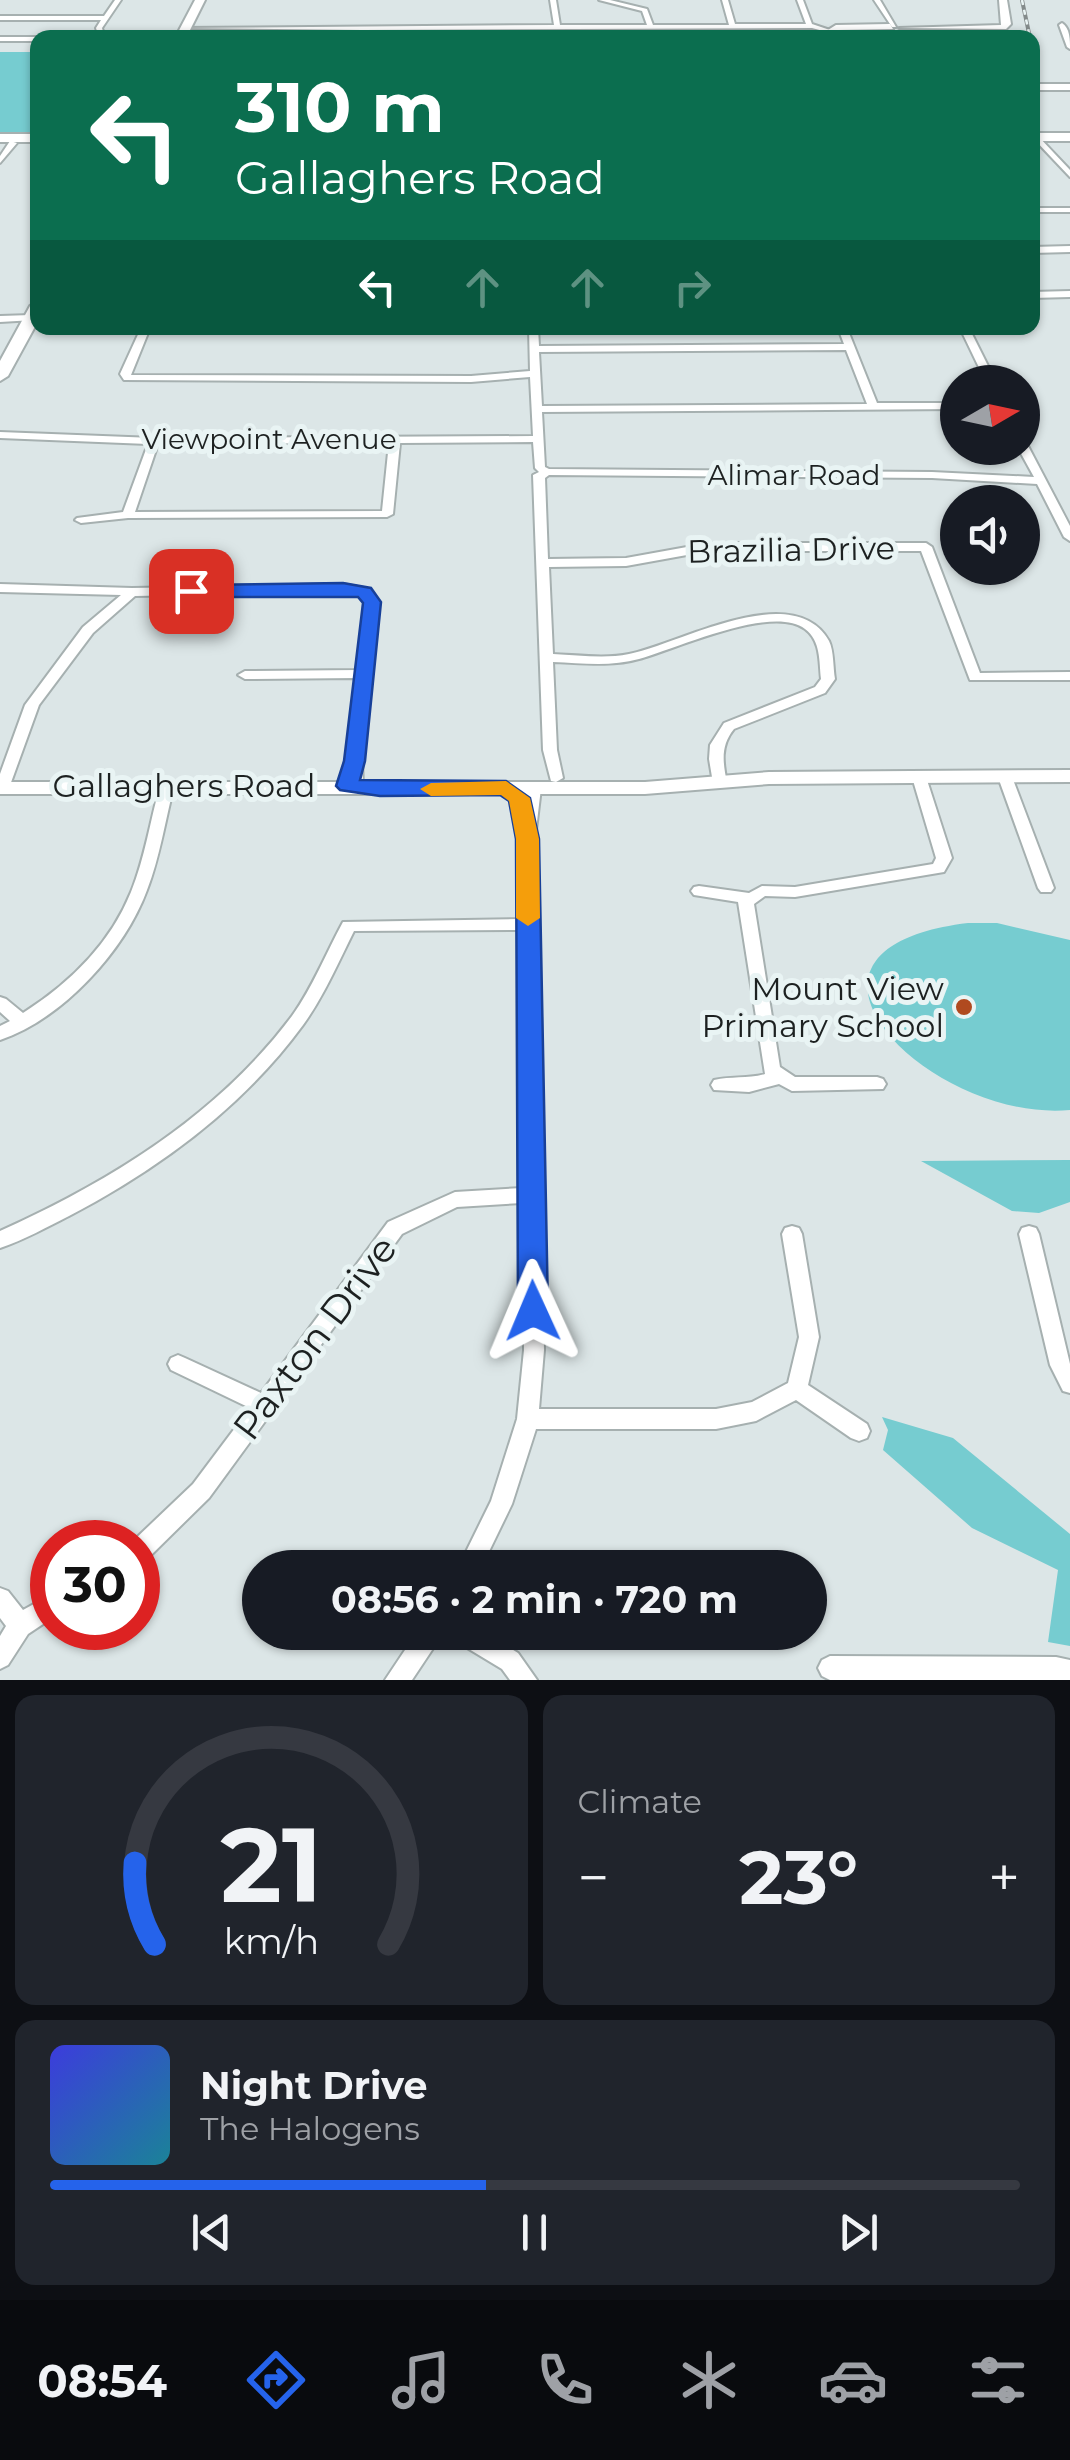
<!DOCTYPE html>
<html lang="en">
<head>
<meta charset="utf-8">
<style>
	:root { --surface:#171b24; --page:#20242c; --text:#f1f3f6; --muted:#9ea1a6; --line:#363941; --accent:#2563eb }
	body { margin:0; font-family:Montserrat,sans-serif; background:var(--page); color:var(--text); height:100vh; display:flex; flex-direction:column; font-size:38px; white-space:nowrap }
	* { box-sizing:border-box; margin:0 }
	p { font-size:32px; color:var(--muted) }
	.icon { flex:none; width:55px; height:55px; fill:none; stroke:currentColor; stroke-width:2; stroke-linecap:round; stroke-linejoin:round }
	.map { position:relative; height:1680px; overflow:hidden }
	.side { display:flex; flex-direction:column; gap:15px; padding:15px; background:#0d0f14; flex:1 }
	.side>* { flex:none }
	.guide { position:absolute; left:30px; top:30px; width:1010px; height:305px; border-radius:20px; box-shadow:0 2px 8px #0004; background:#0b6e4f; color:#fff; overflow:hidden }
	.needle { width:65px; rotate:81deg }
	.fabs { position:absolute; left:940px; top:365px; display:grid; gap:20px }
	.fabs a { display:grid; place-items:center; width:100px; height:100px; border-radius:50%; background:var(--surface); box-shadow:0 2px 8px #0004; font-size:50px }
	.speed { position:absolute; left:30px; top:1520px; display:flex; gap:20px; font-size:50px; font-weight:700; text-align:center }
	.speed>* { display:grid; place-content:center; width:130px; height:130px; border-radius:50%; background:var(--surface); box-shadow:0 2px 8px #0004; line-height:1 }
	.speed .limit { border:15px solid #d22; background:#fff; color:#111 }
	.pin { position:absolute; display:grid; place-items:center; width:85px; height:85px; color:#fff; margin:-42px; border-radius:20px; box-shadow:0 5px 15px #0006 }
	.me { position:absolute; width:110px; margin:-55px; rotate:359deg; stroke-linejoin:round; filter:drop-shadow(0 0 8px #0008) }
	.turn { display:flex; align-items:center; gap:35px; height:210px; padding:0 40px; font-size:45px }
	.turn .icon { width:130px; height:130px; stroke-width:2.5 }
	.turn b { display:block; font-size:70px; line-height:85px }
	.lanes { display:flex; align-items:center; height:95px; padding:0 40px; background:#0003; justify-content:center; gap:50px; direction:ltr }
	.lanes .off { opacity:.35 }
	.big { font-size:75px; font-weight:700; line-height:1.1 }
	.side .tile { flex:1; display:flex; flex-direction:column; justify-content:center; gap:15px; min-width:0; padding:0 35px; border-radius:20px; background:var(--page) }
	.side .dial { align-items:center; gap:0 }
	.dial svg { height:260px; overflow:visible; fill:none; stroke:var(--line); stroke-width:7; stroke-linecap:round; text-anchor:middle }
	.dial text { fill:var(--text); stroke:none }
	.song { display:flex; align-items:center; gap:30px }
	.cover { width:120px; height:120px; border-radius:15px; background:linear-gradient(135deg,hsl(240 70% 55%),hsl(190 70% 35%)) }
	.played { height:10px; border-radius:5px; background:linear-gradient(90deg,var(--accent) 45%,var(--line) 45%) }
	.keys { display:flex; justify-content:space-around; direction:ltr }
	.heat { display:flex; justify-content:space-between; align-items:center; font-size:55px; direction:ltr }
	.side .tiles { flex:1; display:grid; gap:15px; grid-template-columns:1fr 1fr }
	.tile:last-child { grid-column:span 2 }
	.trip { position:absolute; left:242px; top:1550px; width:585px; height:100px; border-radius:50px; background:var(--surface); box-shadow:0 2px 8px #0004; font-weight:700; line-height:100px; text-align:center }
	.menu { display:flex; height:160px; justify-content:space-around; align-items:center; background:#090b0e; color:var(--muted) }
	.menu .icon { width:70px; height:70px }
	.menu .active { color:var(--accent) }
	.menu b { font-size:45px; color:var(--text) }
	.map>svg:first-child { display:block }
	.green { fill:#76ccd0 }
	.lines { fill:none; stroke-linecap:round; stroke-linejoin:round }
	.minor-casing { stroke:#a6b0b0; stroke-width:4 }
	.tertiary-casing { stroke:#a6b0b0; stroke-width:4 }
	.primary-casing { stroke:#a6b0b0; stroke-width:4 }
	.trunk-casing { stroke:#a6b0b0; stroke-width:4 }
	.minor { fill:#fff; fill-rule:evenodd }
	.tertiary { fill:#fff; fill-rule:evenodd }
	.primary { fill:#fff; fill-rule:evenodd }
	.trunk { fill:#fff; fill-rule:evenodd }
	.rail-casing { stroke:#848b8b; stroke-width:4 }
	.rail { stroke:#e9f4f4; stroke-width:2.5; stroke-dasharray:5; stroke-linecap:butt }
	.route { fill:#2563eb; stroke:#184099; stroke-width:2.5 }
	.slow { fill:#f59e0b }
	.poi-dot { fill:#b04a1f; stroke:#e9f4f4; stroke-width:4 }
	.labels { text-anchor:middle; stroke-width:10; stroke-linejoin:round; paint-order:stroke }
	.far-street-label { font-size:28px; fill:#1d2121; stroke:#e9f4f4 }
	.street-label { font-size:32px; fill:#1d2121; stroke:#e9f4f4 }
	.poi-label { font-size:32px; fill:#1d2121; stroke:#e9f4f4; text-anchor:end }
	.near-street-label { font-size:38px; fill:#1d2121; stroke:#e9f4f4 }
</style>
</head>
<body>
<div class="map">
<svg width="1070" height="1680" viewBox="0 0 1070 1680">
	<rect width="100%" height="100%" fill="#dce6e7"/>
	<path class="green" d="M0 52H37V134H0Z
		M968 923H997L1070 940V1110C931 1123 752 949 968 923Z
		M1070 1160V1202L1039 1213 1012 1211 921 1161Z
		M882 1417 953 1438 1070 1534V1646L1048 1642 1058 1570 972 1528 883 1450 888 1430Z"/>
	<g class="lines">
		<defs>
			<path id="minor" d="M115 0H121L102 28 105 38H99L96 28 101 20H0V16H104Z
				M550 0H556L560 25H647L642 11 599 0H610L647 9 653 25H729L722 0H728L735 24H806L797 0H803L812 24 830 30 827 32 812 28 362 30 182 28 554 25Z
				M874 0H880L896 27H892Z
				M1062 23C1070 28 1070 40 1070 49L1067 47 1059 25Z
				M0 37H38L40 38 38 41H0Z
				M1037 135 1070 170V177L1034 139Z
				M10 141 17 143 0 163V156Z
				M1032 208H1070V212H1032Z
				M1070 246V252L1032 253V247Z
				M1070 291V297L1032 298V292Z
				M31 315 36 318 34 320 0 322V316Z
				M141 328H150L131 375 471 376 530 371 529 328H538L539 346 844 344 838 328H847L877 403H958V409L542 412 545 467 549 469 932 472 1034 477 1018 448H1022V441L1027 444 1070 526V541L1064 537 1037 484 932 478 549 475 545 478 548 559 626 558 709 543H926L932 547 980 673 1070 672V680H970L921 551H709L626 566 549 567 553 654C578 655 605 659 629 654 680 644 793 578 829 641 834 651 833 668 835 679L825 693 734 729C720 746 723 763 727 783L720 787 713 783 709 759 710 745 724 723 815 687 821 679C819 661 821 641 805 629 772 604 676 649 639 659 611 667 581 663 553 662L557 750 563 778 556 782 551 781 543 750 533 475 539 472 535 468 533 442 400 443 393 514 387 517 128 518 81 523 75 520 77 518 123 512 148 444 0 438V432L154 438 533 436 530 377 471 382 124 380 120 374ZM846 350 867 404 542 406 539 352ZM389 443 382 511 135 512 158 444Z
				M960 328H969L996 382H986Z
				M0 584 132 588 343 584 368 589 378 602 362 761 363 785 356 789 349 785 348 761 357 678 245 679 238 675 245 671 358 670 366 602 360 595 343 592 135 596 93 633 39 705 9 788 7 791 0 792V774L25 705 83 627 121 595 0 592Z
				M919 773 926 777 952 858 944 872 795 897 765 896 754 904 780 1067 795 1077H877L883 1079 886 1084 883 1089 792 1091 779 1084 749 1092 714 1090 711 1085 714 1080C731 1076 748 1079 765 1074L738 902 694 895 691 891 694 887 699 886 749 893 762 886 795 887 933 864 936 858 912 777Z
				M1005 773 1012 777 1054 888 1051 892H1041L1038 888 998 777Z
				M167 782 174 786C165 821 160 857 147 890 124 952 62 1019 0 1040V1026L10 1021 0 1012V997L6 999 23 1013C70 983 110 944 131 892 145 858 150 821 160 786Z
				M534 784 541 788 536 830 532 834 544 1350 539 1409H716L752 1402 788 1383 799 1337 782 1234 785 1228 792 1226 799 1228 802 1234 819 1337 808 1385 867 1424 870 1431 867 1438 859 1441 851 1438 796 1400 756 1421 716 1429H536L512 1504 481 1568H458L491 1501 517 1419 524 1350 522 1203 457 1207 402 1234 209 1498 146 1560 138 1563V1542H132L193 1484 250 1408 171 1370 168 1364 171 1358 178 1355 185 1358 261 1393 388 1222 455 1192 522 1188 519 930 354 931C338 963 324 996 303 1025 243 1107 159 1169 69 1216 47 1227 24 1240 0 1248V1231C111 1181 218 1115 292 1016 313 987 326 953 343 922L518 919 517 788 519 785Z
				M1029 1226 1036 1228 1039 1234 1070 1364V1393L1063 1391 1050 1365 1019 1234 1022 1228Z
				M0 1588 8 1591 23 1610 52 1594V1618L28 1634 8 1665 0 1669V1636L6 1626 0 1618Z
				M417 1632H444L412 1680H385Z
				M450 1632H485L518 1653 537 1680H510L502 1669 454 1640Z
				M830 1656 1056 1657 1070 1660V1680H830L822 1676 818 1668 822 1660Z"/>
			<path id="tertiary" d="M999 0H1007L1011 24 1006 29 899 28 1001 25Z
				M890 24 893 29 838 30 826 38H815L836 25Z
				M1032 84H1070V90H1032Z
				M1070 770V782L769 784 645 794H0V782H645L769 772Z"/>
			<path id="primary" d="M195 0H205L186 38H175Z
				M38 301V321L8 376 0 381V361L30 306Z"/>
			<path id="trunk" d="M1032 133H1070V141H1032Z
				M0 134H38V142H0Z"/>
		</defs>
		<use href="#minor" class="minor-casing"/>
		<use href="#tertiary" class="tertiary-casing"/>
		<use href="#primary" class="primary-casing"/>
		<use href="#trunk" class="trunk-casing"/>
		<use href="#minor" class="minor"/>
		<use href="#tertiary" class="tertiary"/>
		<use href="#primary" class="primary"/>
		<use href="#trunk" class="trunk"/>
		<defs>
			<path id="rail" d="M1022 0 1030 38
				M1032 53 1036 72"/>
		</defs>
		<use href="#rail" class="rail-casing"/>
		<use href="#rail" class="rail"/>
	</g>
	<path class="route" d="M343 583 371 588 381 602 365 761 360 780 506 781 530 798 539 839 548 1311 544 1321 533 1324 522 1321 518 1311 516 839 509 801 500 795 380 796 340 790 336 786 344 761 363 603 358 597H191L182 591 191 585Z"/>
	<path class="slow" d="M506 781 530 798 539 839 540 918 528 926 516 918V839L509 801 501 795 431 796 420 789 431 783Z"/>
	<circle class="poi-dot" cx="964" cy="1007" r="10"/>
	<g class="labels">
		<g class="far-street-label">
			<text x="269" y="449">Viewpoint Avenue</text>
			<text x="794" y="485">Alimar Road</text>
		</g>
		<g class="street-label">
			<text transform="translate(791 550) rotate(-1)" y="11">Brazilia Drive</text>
			<text x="184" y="797">Gallaghers Road</text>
		</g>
		<g class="poi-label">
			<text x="944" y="1000">Mount View<tspan x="944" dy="37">Primary School</tspan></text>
		</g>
		<g class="near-street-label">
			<text transform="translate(315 1338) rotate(-53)" y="13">Paxton Drive</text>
		</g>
	</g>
</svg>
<div class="fabs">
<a><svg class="needle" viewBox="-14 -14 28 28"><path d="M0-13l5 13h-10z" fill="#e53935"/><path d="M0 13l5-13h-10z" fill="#9ea1a6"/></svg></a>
<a><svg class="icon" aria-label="sound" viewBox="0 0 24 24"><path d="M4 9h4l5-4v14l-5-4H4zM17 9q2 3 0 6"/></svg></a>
</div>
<div class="speed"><div class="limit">30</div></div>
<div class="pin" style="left:191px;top:591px;background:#d93025"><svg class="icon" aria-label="arrive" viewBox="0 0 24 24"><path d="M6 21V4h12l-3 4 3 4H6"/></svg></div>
<svg class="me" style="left:533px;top:1311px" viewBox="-20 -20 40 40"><path d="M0-17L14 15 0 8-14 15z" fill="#2563eb" stroke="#fff" stroke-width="4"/></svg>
<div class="trip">08:56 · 2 min · 720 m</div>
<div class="guide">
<div class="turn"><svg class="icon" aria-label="left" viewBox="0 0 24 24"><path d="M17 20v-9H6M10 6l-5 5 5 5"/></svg><div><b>310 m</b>Gallaghers Road</div></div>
<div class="lanes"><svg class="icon" aria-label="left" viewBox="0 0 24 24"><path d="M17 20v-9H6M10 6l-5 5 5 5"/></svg><svg class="icon off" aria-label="ahead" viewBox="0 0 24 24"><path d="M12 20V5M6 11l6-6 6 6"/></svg><svg class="icon off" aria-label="ahead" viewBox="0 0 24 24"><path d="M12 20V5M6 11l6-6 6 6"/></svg><svg class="icon off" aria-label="right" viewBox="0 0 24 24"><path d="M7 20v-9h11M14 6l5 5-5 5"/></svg></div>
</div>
</div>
<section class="side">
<div class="tiles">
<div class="tile dial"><svg viewBox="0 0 100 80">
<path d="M14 69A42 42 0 1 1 86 69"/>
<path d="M14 69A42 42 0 0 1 8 44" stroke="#2563eb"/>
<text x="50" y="56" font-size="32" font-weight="700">21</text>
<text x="50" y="72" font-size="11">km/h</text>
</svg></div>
<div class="tile"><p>Climate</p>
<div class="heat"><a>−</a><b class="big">23°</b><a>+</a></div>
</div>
<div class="tile">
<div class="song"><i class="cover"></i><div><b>Night Drive</b><p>The Halogens</p></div></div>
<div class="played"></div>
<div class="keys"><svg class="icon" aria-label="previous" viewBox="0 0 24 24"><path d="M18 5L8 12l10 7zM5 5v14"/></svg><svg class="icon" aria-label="pause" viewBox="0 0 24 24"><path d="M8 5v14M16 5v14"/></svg><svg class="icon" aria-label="next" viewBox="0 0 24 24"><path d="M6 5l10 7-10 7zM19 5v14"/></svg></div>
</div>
</div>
</section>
<nav class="menu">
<b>08:54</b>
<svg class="icon active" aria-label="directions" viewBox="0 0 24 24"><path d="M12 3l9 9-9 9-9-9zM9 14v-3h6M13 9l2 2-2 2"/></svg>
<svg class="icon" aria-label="music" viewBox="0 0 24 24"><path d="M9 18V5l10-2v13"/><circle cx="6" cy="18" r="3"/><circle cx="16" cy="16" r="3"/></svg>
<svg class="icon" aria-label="phone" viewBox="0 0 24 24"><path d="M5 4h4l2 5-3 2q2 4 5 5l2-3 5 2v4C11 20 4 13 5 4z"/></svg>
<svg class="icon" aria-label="climate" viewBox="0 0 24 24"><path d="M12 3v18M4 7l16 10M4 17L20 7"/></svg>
<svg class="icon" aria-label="car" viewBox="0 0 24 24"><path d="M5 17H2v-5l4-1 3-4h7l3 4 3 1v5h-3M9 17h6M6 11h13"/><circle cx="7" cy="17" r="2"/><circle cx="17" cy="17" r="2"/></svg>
<svg class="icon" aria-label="filters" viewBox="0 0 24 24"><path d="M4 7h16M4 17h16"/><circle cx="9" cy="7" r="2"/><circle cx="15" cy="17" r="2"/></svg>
</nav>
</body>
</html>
